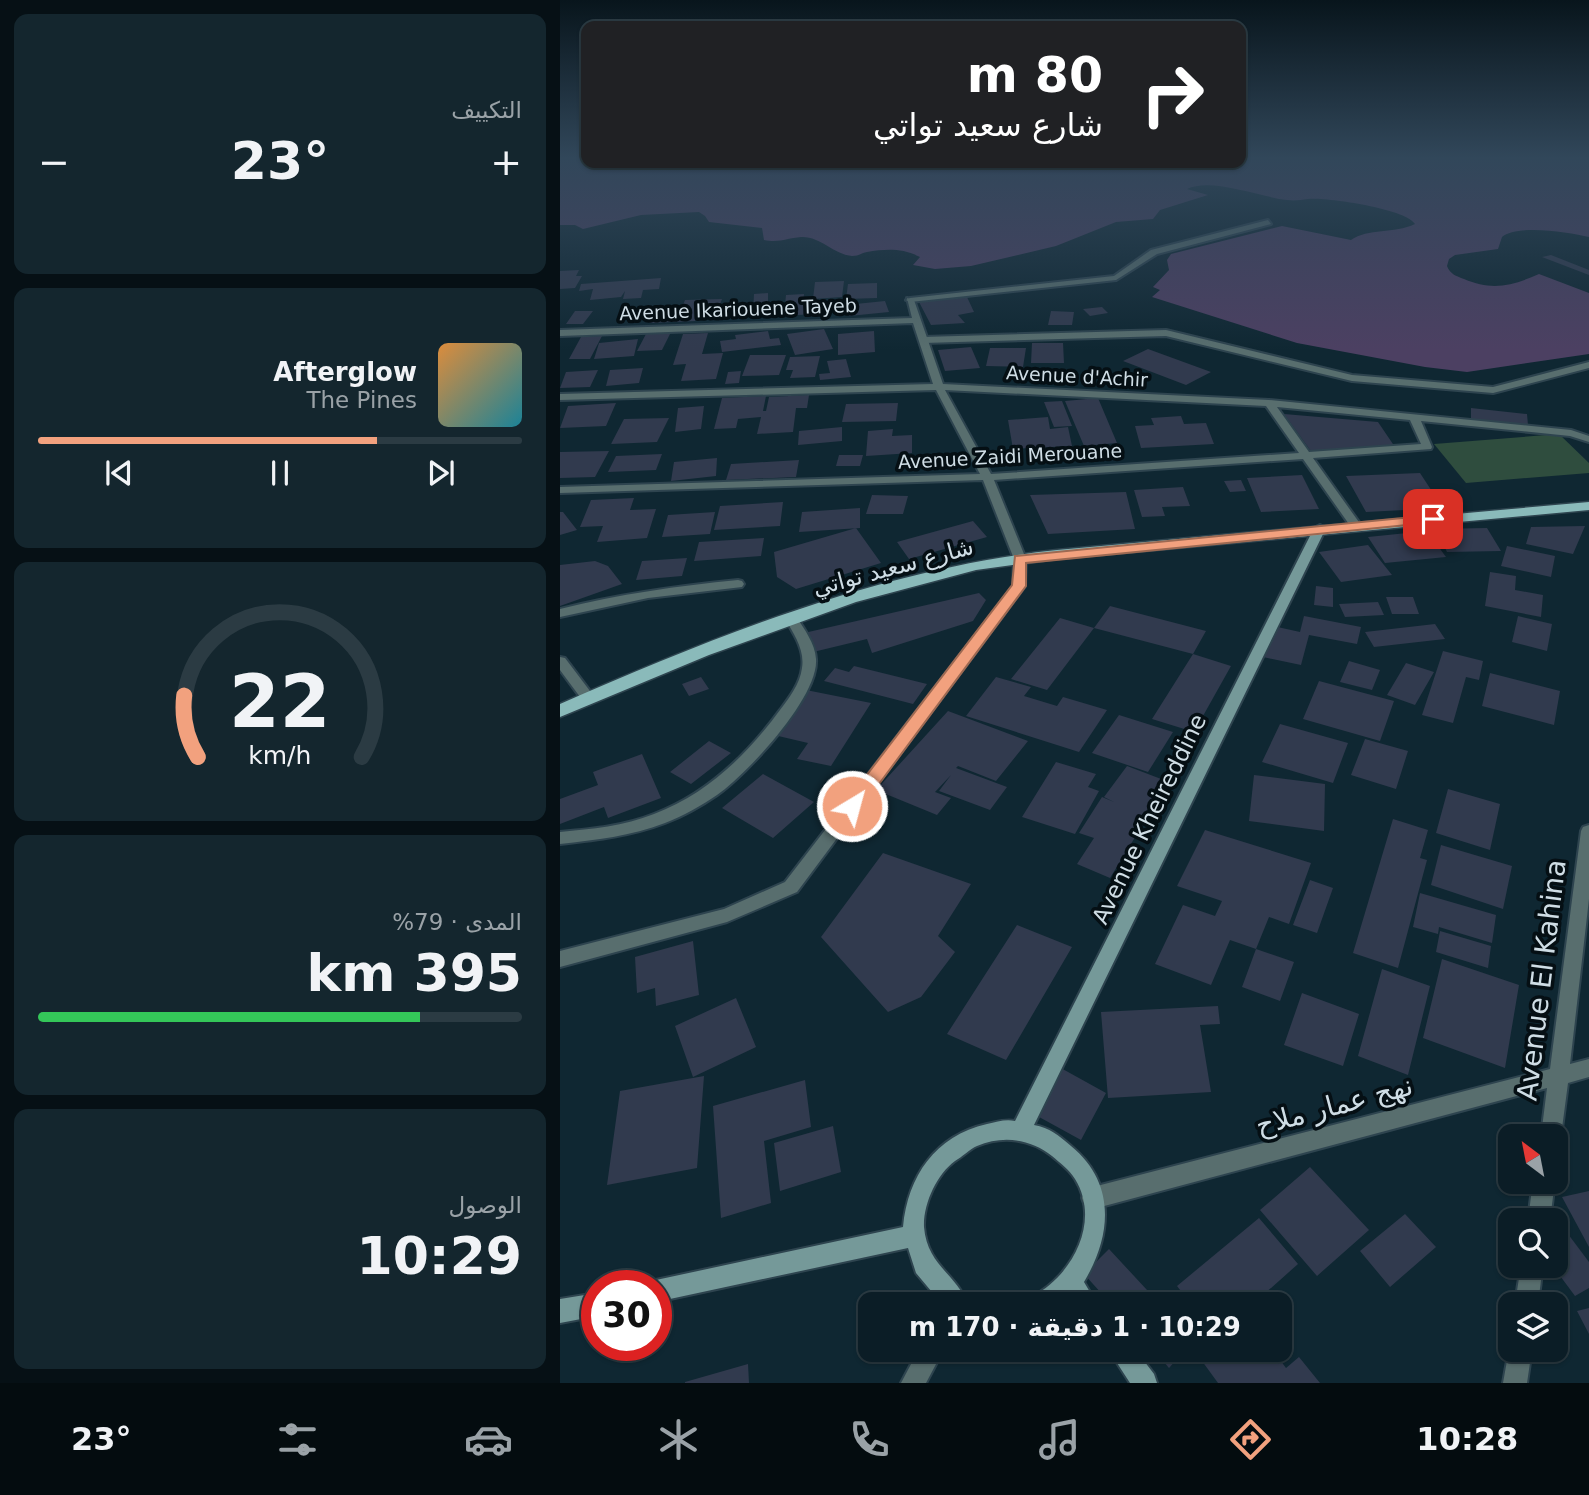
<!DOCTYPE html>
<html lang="ar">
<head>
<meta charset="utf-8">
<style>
	:root { --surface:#0b1d26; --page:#14262e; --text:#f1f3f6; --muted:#9aa2a7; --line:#2b3b43; --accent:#f2a17e }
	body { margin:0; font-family:"DejaVu Sans","Noto Naskh Arabic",sans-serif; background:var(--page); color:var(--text); direction:rtl; height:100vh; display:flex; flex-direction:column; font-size:26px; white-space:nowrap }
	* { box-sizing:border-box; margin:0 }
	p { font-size:23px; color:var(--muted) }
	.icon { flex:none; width:38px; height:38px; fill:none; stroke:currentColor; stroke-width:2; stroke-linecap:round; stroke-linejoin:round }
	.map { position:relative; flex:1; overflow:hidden; direction:ltr }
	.drawer { display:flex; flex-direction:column; gap:14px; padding:14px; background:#061015; width:560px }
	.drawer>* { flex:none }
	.hud { position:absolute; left:21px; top:21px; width:665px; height:147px; border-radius:14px; box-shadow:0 2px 5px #0004,0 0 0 2px var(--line); direction:rtl; background:#202124; color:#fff; overflow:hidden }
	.needle { width:46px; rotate:328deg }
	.controls { position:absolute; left:938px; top:1124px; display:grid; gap:14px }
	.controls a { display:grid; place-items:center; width:70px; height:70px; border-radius:14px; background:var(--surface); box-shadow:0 2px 5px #0004,0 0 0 2px var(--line); font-size:35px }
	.speed { position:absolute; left:21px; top:1270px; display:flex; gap:14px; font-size:35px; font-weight:700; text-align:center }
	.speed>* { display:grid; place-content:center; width:91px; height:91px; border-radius:50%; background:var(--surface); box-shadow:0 2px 5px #0004,0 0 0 2px var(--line); line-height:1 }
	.speed .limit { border:10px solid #d22; background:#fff; color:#111 }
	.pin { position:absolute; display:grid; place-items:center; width:60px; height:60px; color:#fff; margin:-30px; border-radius:14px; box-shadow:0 4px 10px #0006 }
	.me { position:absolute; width:77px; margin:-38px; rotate:37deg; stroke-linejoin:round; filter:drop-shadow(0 0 5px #0008) }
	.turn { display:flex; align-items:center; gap:24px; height:147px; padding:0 28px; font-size:32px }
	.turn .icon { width:91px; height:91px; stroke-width:2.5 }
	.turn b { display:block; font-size:49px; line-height:60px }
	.big { font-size:52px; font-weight:700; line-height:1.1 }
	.drawer .tile { flex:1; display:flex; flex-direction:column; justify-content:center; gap:10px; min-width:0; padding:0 24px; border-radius:14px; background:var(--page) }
	.drawer .dial { align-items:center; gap:0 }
	.dial svg { height:182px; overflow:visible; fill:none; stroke:var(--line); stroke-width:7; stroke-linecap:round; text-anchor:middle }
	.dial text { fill:var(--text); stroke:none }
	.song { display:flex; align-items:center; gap:21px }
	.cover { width:84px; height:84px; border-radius:10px; background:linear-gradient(135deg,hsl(30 70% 55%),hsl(190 70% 35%)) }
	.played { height:7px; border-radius:4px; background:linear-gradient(90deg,var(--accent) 70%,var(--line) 70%) }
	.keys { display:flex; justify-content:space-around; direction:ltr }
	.heat { display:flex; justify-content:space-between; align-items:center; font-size:38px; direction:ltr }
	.charge { height:10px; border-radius:5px; background:linear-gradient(90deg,#34c759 79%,var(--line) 0) }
	.trip { position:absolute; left:298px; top:1292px; width:434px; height:70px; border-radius:14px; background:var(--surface); box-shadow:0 2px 5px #0004,0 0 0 2px var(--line); font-weight:700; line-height:70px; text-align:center; direction:rtl }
	.dock { display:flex; height:112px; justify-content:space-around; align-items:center; background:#040c0f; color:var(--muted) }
	.dock .icon { width:49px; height:49px }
	.dock .active { color:var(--accent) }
	.dock b { font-size:32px; color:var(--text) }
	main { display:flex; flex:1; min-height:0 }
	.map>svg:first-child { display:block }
	.green { fill:#2f4d3e }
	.water { fill:#4c4062 }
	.building { fill:#313a4e }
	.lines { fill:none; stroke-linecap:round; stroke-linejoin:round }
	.lane-casing { stroke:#2e444f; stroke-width:4 }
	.street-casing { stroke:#2e444f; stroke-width:4 }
	.secondary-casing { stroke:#2e444f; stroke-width:4 }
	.primary-casing { stroke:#2e444f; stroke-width:3 }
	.lane { fill:#586e6e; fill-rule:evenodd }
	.street { fill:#586e6e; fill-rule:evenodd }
	.secondary { fill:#759999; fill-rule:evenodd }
	.primary { fill:#8ababa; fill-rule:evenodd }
	.route { fill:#f2a17e; stroke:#9d6952; stroke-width:2 }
	.labels { text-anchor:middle; stroke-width:7; stroke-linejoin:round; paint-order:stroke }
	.far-street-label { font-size:19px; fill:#cfdde5; stroke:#050f14 }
	.street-label { font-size:23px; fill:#cfdde5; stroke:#050f14 }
	.near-street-label { font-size:28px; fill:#cfdde5; stroke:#050f14 }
</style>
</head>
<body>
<main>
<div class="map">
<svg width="1029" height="1383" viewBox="0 0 1029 1383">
	<rect width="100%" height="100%" fill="#0f2732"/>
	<path class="green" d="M999 434 1029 463V473L906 483 874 444Z"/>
	<path class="water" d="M0 156H26V163H681V156H1029V237C1009 232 957 224 942 237L938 249 895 255 889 259 887 266C890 274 896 276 904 279 932 291 952 286 979 274L1029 293V354L907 372 865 367 737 343 592 297 600 290 593 287 609 270 607 260 611 254 722 226 791 240C808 228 834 234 855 224 847 209 766 197 748 199 740 200 735 201 727 200 700 197 651 177 627 189L648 195 600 210 593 219 556 222 496 246 411 266 375 269 353 265 360 257C342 248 326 249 307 252 301 253 299 256 292 256 273 254 260 236 241 237 227 238 220 243 204 240L202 228 149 222 145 216 139 212 81 215 23 229 15 225H0Z"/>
	<path class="building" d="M991 255 1029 270V275L982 257Z
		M19 270 16 276H22L15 288 0 289V271Z
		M101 278 99 289 83 290 81 298 63 299 65 291 61 297 30 300 33 289 19 291 21 284Z
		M284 281 282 297 253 299 255 282Z
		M317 283V298L286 299 288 284Z
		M208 293V303L217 302V313L193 315 194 294Z
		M244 294 243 303 267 301V313L224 316 226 295Z
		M407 297 414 312 398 315 405 323 371 325 359 302Z
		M162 299 157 313 138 314 135 321 89 323 94 313 120 312 125 300Z
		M325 301 329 312 289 316 286 305Z
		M187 307 188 314 161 316V309Z
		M542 307 548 313 530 316 523 309Z
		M15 311H33L23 324H6Z
		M491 311 514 312 512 325H488Z
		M264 329 273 349 235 355 227 334Z
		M208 331 210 339 219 338 221 345 162 352 160 341 176 339 175 335Z
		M314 331 315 352 278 355V334Z
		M148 333 142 354 163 353 156 379 121 381 126 364 113 365 123 334Z
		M86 334H110L102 350 77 351Z
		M42 336 30 359H9L21 337Z
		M78 339 74 356 34 359 39 343Z
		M472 343H503L504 363H471Z
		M411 347 420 368 385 371 378 350Z
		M430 348H466L463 367 426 366Z
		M588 349 651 372 626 385 563 361Z
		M190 355H226L219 375 182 376Z
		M260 356 255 377 230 378 233 370H226L230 357Z
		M286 359 291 377 260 380 259 374 270 373 267 361Z
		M83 368 79 383 46 386 50 370Z
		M38 370 30 387 0 388 6 372Z
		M181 371 179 383 165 384 168 372Z
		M249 395 247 408H236L233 432 197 434 201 417 178 419 176 428 154 429 162 398 206 396 203 411H206L209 397Z
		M538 398 557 443 524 446 505 401Z
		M502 401 512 426 494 427 484 402Z
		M56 403 46 426 0 428 8 406Z
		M338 403 336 421 282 422 286 404Z
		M144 406 141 429 115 432 118 408Z
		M911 408 967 414 968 425 911 419Z
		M724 414 818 422 837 450 753 454Z
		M621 416 624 424 646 423 654 444 581 448 575 426 594 425 591 418Z
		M488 417 490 429 508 427 512 446 453 449 448 420Z
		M109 418 97 442 51 444 64 419Z
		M282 427V441L238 445 239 431Z
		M333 429 332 436 352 435V453L306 456 308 431Z
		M49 451 35 477 0 478V452Z
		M102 454 96 470 48 472 56 456Z
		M279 455H303L300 466H276Z
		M157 458 156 476 111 481 114 462Z
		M239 460 236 477 166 480 171 464Z
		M860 473 883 508 806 512 786 476Z
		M742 475 759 509 701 512 687 478Z
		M681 480 686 491 670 492 664 481Z
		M623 487 630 506 602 507 605 516 582 517 574 490Z
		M566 492 575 529 488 534 470 495Z
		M312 495 348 496 343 514H306Z
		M74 498 70 510 96 509 87 538 37 542 43 526 20 527 31 500Z
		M223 502 220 526 154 530 160 506Z
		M300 508V528L239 532 242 512Z
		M0 512H3L17 530 0 535Z
		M155 512 150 534 102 537 108 515Z
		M413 521 427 537 349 559 337 542Z
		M1025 526 1013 554 966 544 971 527Z
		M296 528 321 563 236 589 217 577 214 552Z
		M927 528 941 551 887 552 876 529Z
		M867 531 886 557 825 563 808 537Z
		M204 538 201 556 134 561 139 542Z
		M808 545 832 575 781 582 759 552Z
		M947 546 995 556 991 577 941 566Z
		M127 558 122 576 76 580 82 561Z
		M35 561 48 566 62 584 0 606V565Z
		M930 572 956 576 955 590 983 595 981 617 925 606Z
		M756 586 773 588V607L754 605Z
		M419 593 426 600 413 621 312 653 307 639 249 653 244 633Z
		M826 597H853L859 614H832Z
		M818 602 824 615 785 617 779 604Z
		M550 606 646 631 633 654 671 666 634 732 592 719 633 654 534 628 487 690 451 679 500 618 534 628Z
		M744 616 801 627 797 644 749 635 741 665 703 657 713 626 740 632Z
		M958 616 992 624 987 651 952 642Z
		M875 624 885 639 814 647 805 632Z
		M883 651 923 661 919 680 906 677 893 723 862 715Z
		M789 661 820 670 812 690 780 682Z
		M846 663 874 672 855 705 827 695Z
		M294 666 367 684 353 704 264 681 275 668 289 672Z
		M930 673 1000 691 994 725 922 706Z
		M141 677 149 689 129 696 122 684Z
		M436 677 471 687 464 696 497 706 503 697 547 710 519 752 406 716Z
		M759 681 834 701 820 741 743 719Z
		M246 690 311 703 271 766 237 759 248 743 214 735Z
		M388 711 468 741 436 781 398 766 396 768 447 787 430 810 379 791 391 775 375 792 391 798 377 815 316 790Z
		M559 715 613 732 588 772 532 753Z
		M720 724 788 743 773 783 702 762Z
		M805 739 848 751 836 789 791 775Z
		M149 741 171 753 131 784 110 772Z
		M82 754 101 798 48 818 44 807 0 824V799L38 785 33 772Z
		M496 762 536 774 528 787 539 791 515 834 462 817Z
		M567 766 609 782 550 878 517 864 534 838 519 833 542 797 554 802 544 797Z
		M203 774 254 802 213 838 162 808Z
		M694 775 765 784 764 831 689 821Z
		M888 789 940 804 930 850 876 833Z
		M833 819 868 830 860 858 867 860 838 968 793 953Z
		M645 830 751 863 729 924 709 917 696 949 670 940 651 985 595 964 623 905 655 916 662 901 617 886Z
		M881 845 952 866 943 909 871 885Z
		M323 853 411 884 378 936 395 952 361 997 328 1012 261 937Z
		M750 880 773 888 757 933 733 925Z
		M860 893 936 915 932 943 879 927 878 934 853 927Z
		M457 925 512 947 446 1060 387 1034Z
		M880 931 931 946 928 968 876 952Z
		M133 941 139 995 96 1006 95 988 77 993 75 957Z
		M696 949 734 962 720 1001 682 987Z
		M882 959 959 985 945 1068 863 1038Z
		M822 969 870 986 848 1075 798 1056Z
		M742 993 799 1014 783 1066 724 1045Z
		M176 998 196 1047 133 1077 115 1026Z
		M658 1006 660 1024 640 1025 651 1092 548 1098 541 1012Z
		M499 1067 546 1093 521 1140 470 1112Z
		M144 1076 137 1168 47 1185 60 1091Z
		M245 1080 251 1127 204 1141 211 1203 161 1218 153 1106Z
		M273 1126 281 1172 220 1191 214 1143Z
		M750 1167 809 1230 757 1276 700 1210Z
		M1029 1191V1247L1002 1197Z
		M845 1214 876 1247 830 1287 800 1251Z
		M699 1218 738 1264 693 1304H631L617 1286Z
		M1008 1234 1029 1262V1288L1015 1296 992 1265H996V1240Z
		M549 1249 600 1304H551L524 1274Z
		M1029 1308V1334L1017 1311Z
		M593 1349H626L609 1368Z
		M655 1349H712L726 1368 739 1357 760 1383H658L642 1361Z
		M188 1364 189 1383H125V1382Z"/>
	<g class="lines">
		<defs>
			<path id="lane" d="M708 220 711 224 597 254 556 280 350 302 346 300 350 298 554 276 591 250Z
				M606 330 792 375 933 387 1029 362V368L933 393 792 381 606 336 363 343 359 340 363 337Z"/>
			<path id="street" d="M347 298 354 300 383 384 709 400 1011 430 1029 436V442L1010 436 861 421 872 447 871 449 753 458 801 525 795 528 791 527 743 459 434 480 466 559 465 586 237 892 167 922 0 967V951L164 909 225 882 453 586 454 559 423 480 0 493V487L420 474 376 390 0 400V394L373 384 353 323 0 336V330L352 318ZM385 390 706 406 739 453 431 474ZM717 407 850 420 861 444 749 452Z
				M178 580 182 581 184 584 182 587 88 598 0 617V609C59 594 118 586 178 580Z
				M231 615 236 616C244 629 255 643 256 659 259 697 187 774 157 795 141 806 123 816 105 823 71 836 36 840 0 844V832C32 829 64 826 94 814 147 794 187 755 220 710 229 698 240 684 242 668 245 650 234 634 225 619Z
				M0 657 5 658 33 695 35 698 33 701H23L0 670Z
				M1029 825V899L1010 1064 1029 1059V1077L1008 1083 1001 1136 998 1143 996 1144V1136H981L987 1088 533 1209 525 1206 522 1198 525 1190 533 1187 990 1069 1021 831 1023 827Z
				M973 1181H995L990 1220H968Z
				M961 1265H983L978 1304H955Z
				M950 1344V1349H972L967 1383H943Z
				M359 1349H384L366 1383H341Z"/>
			<path id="secondary" d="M760 525 766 528 474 1125C490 1128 498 1135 511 1146 556 1183 552 1235 524 1282L537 1304H512L509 1300 503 1304H470L473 1296C513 1275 541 1221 515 1179 509 1169 500 1163 492 1156 471 1139 443 1135 417 1146 410 1149 402 1157 395 1161 377 1174 363 1204 364 1227 367 1265 396 1274 408 1304H382L356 1273 348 1248 96 1302V1286H87L88 1283 96 1280 343 1227C348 1176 375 1136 427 1124 437 1122 445 1119 455 1121L754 528Z
				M37 1293V1316L0 1323V1299Z
				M548 1349H575L594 1374 597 1383H570Z"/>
			<path id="primary" d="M1029 502V510L497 559 416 570 296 602 149 655 0 717V704C158 635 324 568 497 550Z"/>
		</defs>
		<use href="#lane" class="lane-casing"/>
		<use href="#street" class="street-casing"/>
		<use href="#secondary" class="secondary-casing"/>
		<use href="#primary" class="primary-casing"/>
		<use href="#lane" class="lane"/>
		<use href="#street" class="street"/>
		<use href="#secondary" class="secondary"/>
		<use href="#primary" class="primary"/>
	</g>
	<linearGradient id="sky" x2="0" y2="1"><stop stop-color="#08151c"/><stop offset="0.45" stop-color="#31475a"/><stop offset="1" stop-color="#31475a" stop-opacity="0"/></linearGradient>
	<rect width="1029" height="350" fill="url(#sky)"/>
	<path class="route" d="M873 515 877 516V522L466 563V586L299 811 292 813 283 806 452 585 455 556Z"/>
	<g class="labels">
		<g class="far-street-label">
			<text transform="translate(178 309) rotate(-2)" y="7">Avenue Ikariouene Tayeb</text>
			<text transform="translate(517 376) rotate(3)" y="7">Avenue d'Achir</text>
			<text transform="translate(450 456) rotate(-3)" y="7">Avenue Zaidi Merouane</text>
		</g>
		<g class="street-label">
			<text transform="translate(333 567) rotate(-15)" y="8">شارع سعيد تواتي</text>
			<text transform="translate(589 819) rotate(-64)" y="8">Avenue Kheireddine</text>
		</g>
		<g class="near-street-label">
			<text transform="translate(981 980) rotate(-83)" y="10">Avenue El Kahina</text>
			<text transform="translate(774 1105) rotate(-15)" y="10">نهج عمار ملاح</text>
		</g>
	</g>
</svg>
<div class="controls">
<a><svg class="needle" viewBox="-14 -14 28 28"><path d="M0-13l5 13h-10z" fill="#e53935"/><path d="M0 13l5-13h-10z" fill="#9aa2a7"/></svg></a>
<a><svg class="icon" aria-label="search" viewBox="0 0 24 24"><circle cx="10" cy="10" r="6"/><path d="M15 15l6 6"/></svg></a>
<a><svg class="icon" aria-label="layers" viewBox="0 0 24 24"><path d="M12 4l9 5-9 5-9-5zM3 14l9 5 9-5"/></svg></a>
</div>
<div class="speed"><div class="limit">30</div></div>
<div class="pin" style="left:873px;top:519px;background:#d93025"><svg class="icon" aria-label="arrive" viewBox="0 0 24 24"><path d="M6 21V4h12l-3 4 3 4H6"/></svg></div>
<svg class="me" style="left:292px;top:806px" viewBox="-20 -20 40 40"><circle r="17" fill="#f2a17e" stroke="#fff" stroke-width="3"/><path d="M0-11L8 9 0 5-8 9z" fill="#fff"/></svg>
<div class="trip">10:29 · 1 دقيقة · 170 m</div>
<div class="hud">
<div class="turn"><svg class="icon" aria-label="right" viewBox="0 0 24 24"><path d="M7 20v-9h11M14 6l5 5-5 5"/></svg><div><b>80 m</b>شارع سعيد تواتي</div></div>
</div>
</div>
<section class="drawer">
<div class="tile"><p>التكييف</p>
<div class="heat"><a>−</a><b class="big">23°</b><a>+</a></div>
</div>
<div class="tile">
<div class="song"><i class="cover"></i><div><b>Afterglow</b><p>The Pines</p></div></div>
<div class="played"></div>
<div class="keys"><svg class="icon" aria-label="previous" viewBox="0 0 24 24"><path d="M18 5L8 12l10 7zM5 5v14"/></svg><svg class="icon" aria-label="pause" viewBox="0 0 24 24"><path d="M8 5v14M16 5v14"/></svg><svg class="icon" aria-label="next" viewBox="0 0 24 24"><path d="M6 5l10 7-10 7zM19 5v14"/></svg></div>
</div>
<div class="tile dial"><svg viewBox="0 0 100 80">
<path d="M14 69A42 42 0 1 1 86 69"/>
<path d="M14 69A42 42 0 0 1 8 42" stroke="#f2a17e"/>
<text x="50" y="56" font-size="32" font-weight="700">22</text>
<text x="50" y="72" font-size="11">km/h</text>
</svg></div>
<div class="tile"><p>المدى · 79%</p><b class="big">395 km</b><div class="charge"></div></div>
<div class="tile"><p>الوصول</p><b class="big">10:29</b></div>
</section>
</main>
<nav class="dock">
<b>10:28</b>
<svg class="icon active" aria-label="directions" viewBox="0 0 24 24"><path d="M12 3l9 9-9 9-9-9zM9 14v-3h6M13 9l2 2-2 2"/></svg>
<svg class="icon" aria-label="music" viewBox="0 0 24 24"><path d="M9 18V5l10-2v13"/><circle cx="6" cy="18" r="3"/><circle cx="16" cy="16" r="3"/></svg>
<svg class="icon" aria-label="phone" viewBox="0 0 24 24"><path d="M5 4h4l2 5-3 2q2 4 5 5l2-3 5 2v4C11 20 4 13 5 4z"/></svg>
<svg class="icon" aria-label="climate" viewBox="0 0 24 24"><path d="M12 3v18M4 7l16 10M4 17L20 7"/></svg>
<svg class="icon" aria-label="car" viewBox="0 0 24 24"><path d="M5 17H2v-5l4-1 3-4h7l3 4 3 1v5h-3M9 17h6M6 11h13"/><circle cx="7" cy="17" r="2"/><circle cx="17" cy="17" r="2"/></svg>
<svg class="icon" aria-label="filters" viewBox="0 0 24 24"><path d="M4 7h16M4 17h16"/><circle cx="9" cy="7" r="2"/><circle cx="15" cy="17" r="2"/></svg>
<b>23°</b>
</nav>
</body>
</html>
